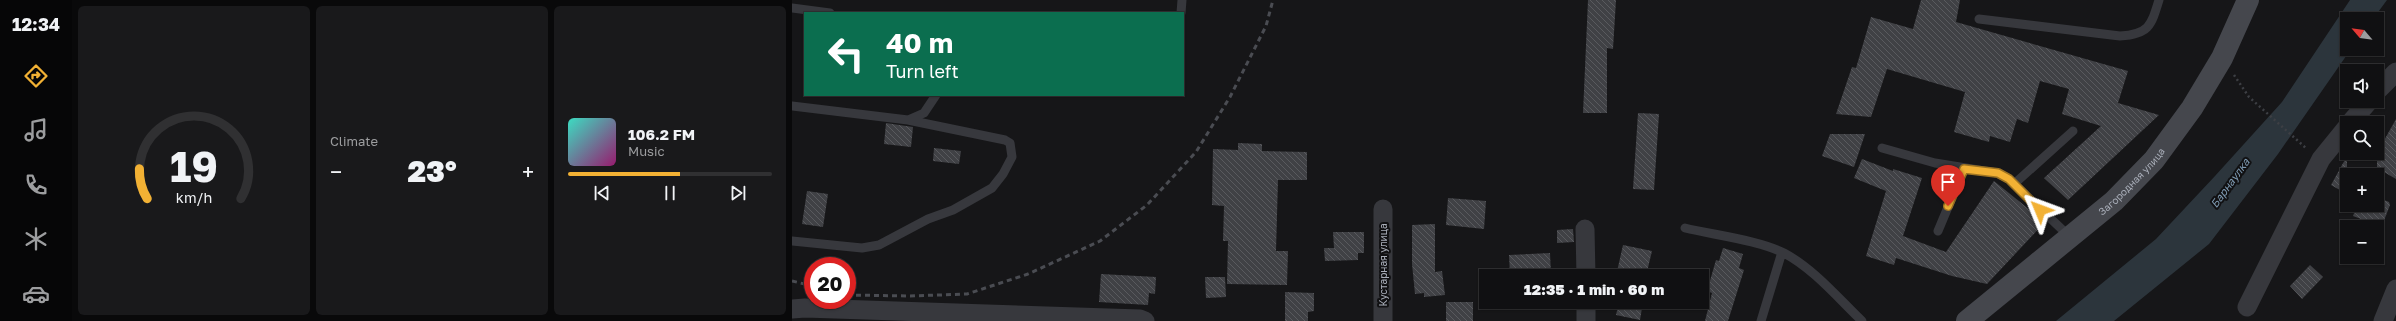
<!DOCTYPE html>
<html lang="en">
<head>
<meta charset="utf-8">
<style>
	:root { --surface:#101012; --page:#19191b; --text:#f1f3f6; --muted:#9c9d9f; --line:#303032; --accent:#f2b134 }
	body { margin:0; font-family:"Golos Text",sans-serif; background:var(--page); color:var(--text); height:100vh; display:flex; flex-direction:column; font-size:15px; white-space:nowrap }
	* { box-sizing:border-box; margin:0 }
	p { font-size:13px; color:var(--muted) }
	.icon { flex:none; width:22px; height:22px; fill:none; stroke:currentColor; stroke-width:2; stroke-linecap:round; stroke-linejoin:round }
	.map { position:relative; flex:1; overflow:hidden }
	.sheet { display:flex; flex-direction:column; gap:6px; padding:6px; background:#09090a; width:720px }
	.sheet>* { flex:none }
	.guide { position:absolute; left:12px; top:12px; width:380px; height:84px; border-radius:0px; box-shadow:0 1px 3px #0004,0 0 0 1px var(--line); background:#0b6e4f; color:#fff; overflow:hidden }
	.needle { width:26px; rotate:299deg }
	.buttons { position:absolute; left:1548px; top:12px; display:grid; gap:8px }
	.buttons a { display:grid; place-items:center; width:44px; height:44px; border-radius:0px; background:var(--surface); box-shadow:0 1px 3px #0004,0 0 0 1px var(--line); font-size:20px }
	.speed { position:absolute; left:12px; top:257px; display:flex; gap:8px; font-size:20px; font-weight:700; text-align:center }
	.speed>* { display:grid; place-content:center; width:52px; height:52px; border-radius:50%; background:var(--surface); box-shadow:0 1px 3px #0004,0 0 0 1px var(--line); line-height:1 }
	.speed .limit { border:6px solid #d22; background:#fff; color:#111 }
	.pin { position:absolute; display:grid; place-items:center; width:34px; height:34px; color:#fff; margin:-41px -17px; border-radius:50% 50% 50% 0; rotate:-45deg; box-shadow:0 0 4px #0007 }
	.pin .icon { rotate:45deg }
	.me { position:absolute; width:44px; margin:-22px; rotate:314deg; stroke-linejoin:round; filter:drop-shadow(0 0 3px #0008) }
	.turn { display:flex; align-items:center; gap:14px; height:84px; padding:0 16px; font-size:18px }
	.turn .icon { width:52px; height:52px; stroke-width:2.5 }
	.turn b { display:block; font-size:28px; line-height:34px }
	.big { font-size:30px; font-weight:800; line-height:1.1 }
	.sheet .card { flex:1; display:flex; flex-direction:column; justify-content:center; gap:6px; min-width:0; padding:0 14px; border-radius:6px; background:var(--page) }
	.sheet .dial { align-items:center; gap:0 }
	.dial svg { height:104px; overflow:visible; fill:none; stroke:var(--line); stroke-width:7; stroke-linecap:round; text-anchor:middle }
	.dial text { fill:var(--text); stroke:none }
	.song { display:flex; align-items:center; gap:12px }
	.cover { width:48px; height:48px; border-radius:6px; background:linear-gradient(135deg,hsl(170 70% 55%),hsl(320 70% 35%)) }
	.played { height:4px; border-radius:2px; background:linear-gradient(90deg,var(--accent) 55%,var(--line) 55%) }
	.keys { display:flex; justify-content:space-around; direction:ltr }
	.heat { display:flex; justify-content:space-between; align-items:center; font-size:22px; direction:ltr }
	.sheet .tiles { flex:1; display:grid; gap:6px; grid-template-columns:repeat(3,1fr) }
	.trip { position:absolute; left:687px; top:269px; width:230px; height:40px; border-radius:0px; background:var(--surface); box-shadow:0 1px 3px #0004,0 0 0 1px var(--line); font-weight:800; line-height:40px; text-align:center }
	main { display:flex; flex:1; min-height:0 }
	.dock { display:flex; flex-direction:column; width:72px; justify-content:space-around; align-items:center; background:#060607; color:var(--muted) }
	.dock .icon { width:28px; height:28px }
	.dock .active { color:var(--accent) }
	.dock b { font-size:18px; color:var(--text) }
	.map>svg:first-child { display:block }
	.water { fill:#2c353c }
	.building { fill:url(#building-back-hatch) }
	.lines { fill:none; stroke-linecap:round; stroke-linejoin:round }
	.path { stroke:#3d3f44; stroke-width:2.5; stroke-dasharray:2 3; stroke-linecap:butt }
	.service { stroke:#37383d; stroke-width:9 }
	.minor { stroke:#37383d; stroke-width:19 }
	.secondary { stroke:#45474d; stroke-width:22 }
	.rail { stroke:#4a4c52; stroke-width:3; stroke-dasharray:5 4; stroke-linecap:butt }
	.route-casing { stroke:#9d7322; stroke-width:10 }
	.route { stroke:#f2b134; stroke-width:7 }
	.labels { text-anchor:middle; stroke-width:4; stroke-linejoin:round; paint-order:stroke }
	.street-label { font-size:10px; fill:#a8adb8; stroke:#111113 }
	.water-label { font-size:11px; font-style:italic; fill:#7f9bb3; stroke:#111113 }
</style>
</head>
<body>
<main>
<nav class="dock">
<b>12:34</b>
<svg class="icon active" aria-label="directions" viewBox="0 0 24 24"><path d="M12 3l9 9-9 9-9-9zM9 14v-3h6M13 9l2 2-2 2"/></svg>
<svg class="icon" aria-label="music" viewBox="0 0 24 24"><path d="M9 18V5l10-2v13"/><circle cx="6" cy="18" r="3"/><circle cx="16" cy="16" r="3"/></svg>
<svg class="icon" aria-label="phone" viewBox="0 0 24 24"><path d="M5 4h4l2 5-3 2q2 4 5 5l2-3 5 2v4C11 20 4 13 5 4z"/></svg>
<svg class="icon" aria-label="climate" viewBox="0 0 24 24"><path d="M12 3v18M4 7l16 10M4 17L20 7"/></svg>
<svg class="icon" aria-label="car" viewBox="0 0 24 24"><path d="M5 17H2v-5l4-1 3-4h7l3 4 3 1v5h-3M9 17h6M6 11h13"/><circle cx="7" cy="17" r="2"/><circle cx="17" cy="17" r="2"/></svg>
</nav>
<section class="sheet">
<div class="tiles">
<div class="card dial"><svg viewBox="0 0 100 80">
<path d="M14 69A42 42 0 1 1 86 69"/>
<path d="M14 69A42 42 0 0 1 8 46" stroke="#f2b134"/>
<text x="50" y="56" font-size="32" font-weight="700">19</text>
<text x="50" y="72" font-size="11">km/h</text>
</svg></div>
<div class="card"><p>Climate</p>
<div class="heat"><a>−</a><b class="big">23°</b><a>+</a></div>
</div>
<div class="card">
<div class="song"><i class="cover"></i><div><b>106.2 FM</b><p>Music</p></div></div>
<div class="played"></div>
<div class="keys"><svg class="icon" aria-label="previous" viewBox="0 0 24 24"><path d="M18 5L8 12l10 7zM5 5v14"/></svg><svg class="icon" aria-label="pause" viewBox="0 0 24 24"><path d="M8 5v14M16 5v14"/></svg><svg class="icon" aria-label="next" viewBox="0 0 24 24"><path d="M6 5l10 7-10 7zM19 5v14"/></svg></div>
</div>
</div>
</section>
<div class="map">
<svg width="1604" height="321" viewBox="0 0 1604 321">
	<defs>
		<pattern id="building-back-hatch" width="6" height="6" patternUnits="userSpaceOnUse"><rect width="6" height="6" fill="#404145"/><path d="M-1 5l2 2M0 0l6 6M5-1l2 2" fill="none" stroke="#595a5e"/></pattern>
	</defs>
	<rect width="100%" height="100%" fill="#161618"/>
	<path class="water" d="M1558 0H1595L1581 19H1555V49H1559L1486 154 1417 244 1322 321H1264L1364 239 1423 176 1490 102Z"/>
	<path class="building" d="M796 0H824L821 49 815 48V113H791Z
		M1129 0H1168L1164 22 1336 71 1326 103 1367 115 1276 200 1252 178 1309 126 1270 114 1277 89 1248 81 1236 123 1225 119 1218 142 1198 136 1197 142 1162 132 1173 92 1095 69 1079 117 1044 114 1060 67 1064 68 1079 17 1121 29Z
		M846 113 867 114 862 190 841 189Z
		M1604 119V179L1585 168V153Z
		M94 123 121 127 119 147 92 144Z
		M1038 134H1073L1062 167 1030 156Z
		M446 143 470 144V151L515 152V180H486L484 251H496L495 285 435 284 436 241H431L432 206 420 205 421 149 446 150Z
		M142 148 169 151 167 164 141 161Z
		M1555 156V194L1539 185Z
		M1070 159 1101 171V169L1130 178 1111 236 1154 252 1202 181 1253 222 1195 284 1160 276 1104 258 1102 265 1074 256 1094 191 1062 178Z
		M15 191 36 194 31 227 10 224Z
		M1585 197 1597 202 1598 205 1586 236 1585 225 1561 216 1565 205H1585Z
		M656 198 694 201 692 229 654 225Z
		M643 224V272L650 271 653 295 632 297V293L623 294 620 264V225Z
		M781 229 782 242 765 243V230Z
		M541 232H572V253H566V260L533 261 532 248H542Z
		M831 245 860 251 854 276H824Z
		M931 248 951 254 947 268 952 270 936 321H913L920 293 915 291 924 260 927 261Z
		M758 253 759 274 718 275 717 255Z
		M1518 265 1531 277 1510 299 1498 286Z
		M309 274 364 277 363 294 357 293 356 305 307 302Z
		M413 277H433L434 297 414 298Z
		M493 292 522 293V311L516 312V321H493Z
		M654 302H681V321H654Z
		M827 302H851L848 320 824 315Z"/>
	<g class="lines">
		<path class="path" d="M1442 75 1457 97 1515 149"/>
		<path class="service" d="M0 8 38 13
			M389 13 390 0
			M1187 19 1328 36C1357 34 1359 26 1367 0
			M0 106 116 120 132 113 144 95
			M1090 148 1143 163 1205 173 1217 179 1278 237
			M1222 184 1281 131
			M893 228C922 235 966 240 992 253 1022 269 1046 298 1070 321
			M1146 231 1172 169
			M0 241 70 248 87 245 136 219 161 210 200 188 211 174 220 157 218 143 213 140 116 120
			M969 321 990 252"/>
		<path class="minor" d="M1585 91 1604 72
			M1558 123 1577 101
			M793 229 794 276
			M794 302V321
			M1455 307 1529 159 1555 127
			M0 309 13 308 348 319 353 321
			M591 321V209
			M1591 321 1604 289"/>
		<path class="secondary" id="s1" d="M1175 321 1322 201 1362 160 1400 108 1430 58 1456 0"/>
		<path class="rail" d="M0 281 21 286
			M55 295 118 296 175 294 236 274 308 241 355 205 404 152 438 97 474 26 481 0"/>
	</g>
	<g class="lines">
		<defs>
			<path id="route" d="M1156 206 1172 169 1206 173 1217 179 1248 210"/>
		</defs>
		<use href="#route" class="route-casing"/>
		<use href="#route" class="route"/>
	</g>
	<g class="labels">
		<g class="street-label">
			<text dy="4" stroke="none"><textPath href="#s1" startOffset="216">Загородная улица</textPath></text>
			<text transform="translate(591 265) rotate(-90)" y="4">Кустарная улица</text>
		</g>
		<g class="water-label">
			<text transform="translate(1438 183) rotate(-54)" y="4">Барнаулка</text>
		</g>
	</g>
</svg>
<div class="buttons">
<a><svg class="needle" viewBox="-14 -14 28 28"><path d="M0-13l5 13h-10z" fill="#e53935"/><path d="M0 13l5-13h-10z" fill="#9c9d9f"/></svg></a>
<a><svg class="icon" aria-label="sound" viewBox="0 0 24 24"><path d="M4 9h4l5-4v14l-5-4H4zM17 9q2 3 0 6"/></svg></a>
<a><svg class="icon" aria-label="search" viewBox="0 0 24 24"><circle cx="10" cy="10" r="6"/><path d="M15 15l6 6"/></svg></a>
<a>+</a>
<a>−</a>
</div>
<div class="speed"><div class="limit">20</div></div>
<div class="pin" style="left:1156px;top:206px;background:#d93025"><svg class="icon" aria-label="arrive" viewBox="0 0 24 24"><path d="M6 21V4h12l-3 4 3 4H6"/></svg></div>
<svg class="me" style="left:1248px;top:210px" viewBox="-20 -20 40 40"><path d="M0-17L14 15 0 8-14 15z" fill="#f2b134" stroke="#fff" stroke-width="4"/></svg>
<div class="trip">12:35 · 1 min · 60 m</div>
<div class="guide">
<div class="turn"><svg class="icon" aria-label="left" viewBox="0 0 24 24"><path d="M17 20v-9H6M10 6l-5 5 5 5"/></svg><div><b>40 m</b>Turn left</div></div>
</div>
</div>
</main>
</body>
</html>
